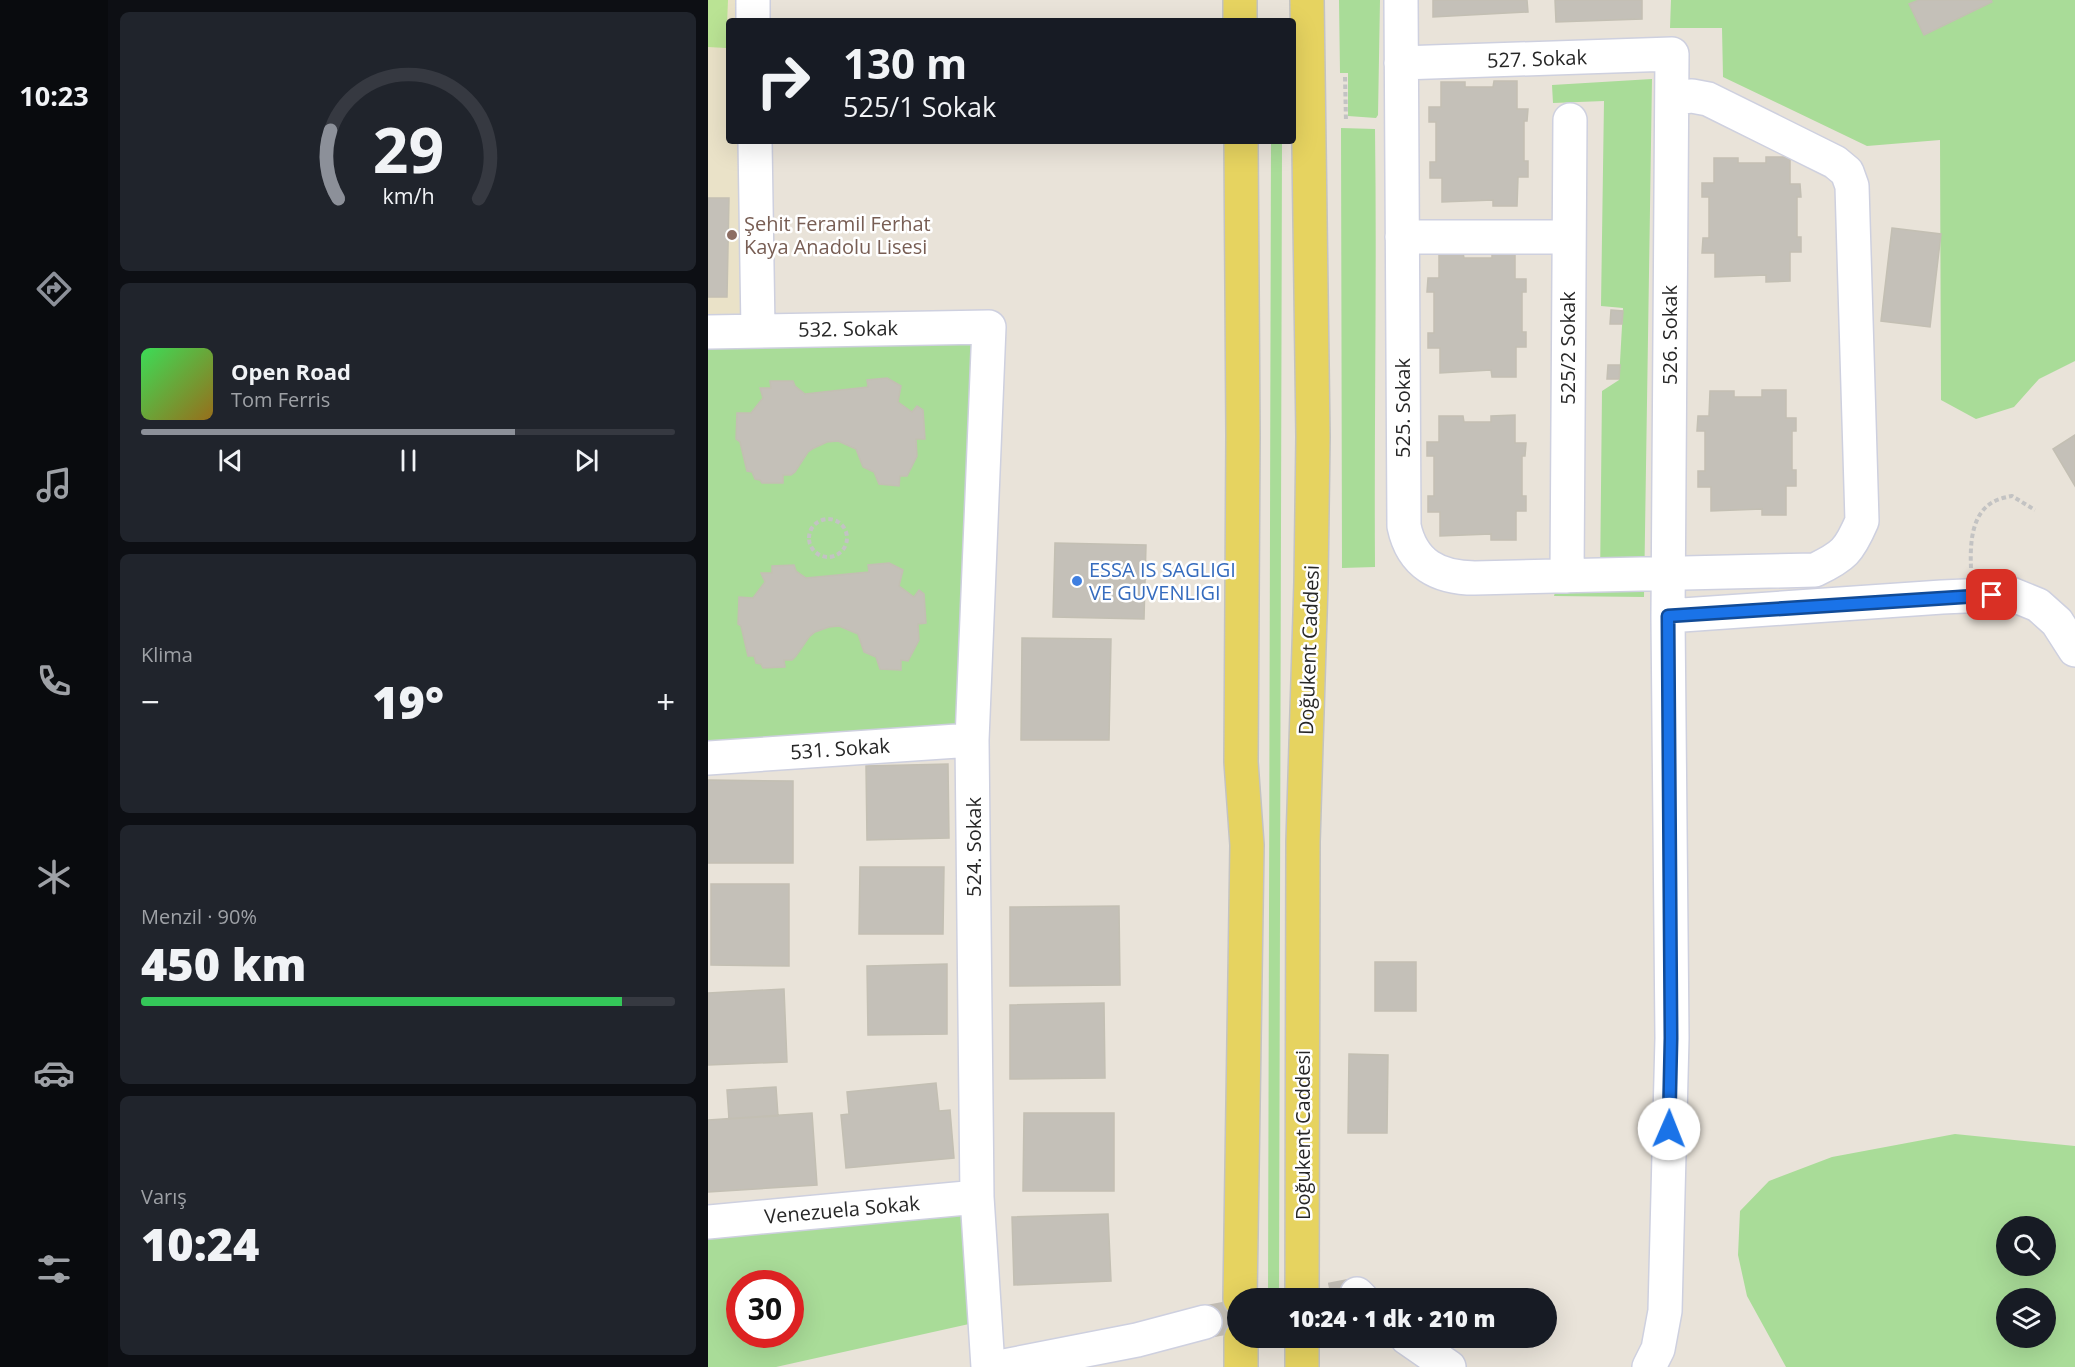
<!DOCTYPE html>
<html lang="tr">
<head>
<meta charset="utf-8">
<style>
	:root { --surface:#171b24; --page:#20242c; --text:#f1f3f6; --muted:#9ea1a6; --line:#363941; --accent:#8c9099 }
	body { margin:0; font-family:"Open Sans",sans-serif; background:var(--page); color:var(--text); height:100vh; display:flex; flex-direction:column; font-size:22px; white-space:nowrap }
	* { box-sizing:border-box; margin:0 }
	p { font-size:20px; color:var(--muted) }
	.icon { flex:none; width:33px; height:33px; fill:none; stroke:currentColor; stroke-width:2; stroke-linecap:round; stroke-linejoin:round }
	.map { position:relative; flex:1; overflow:hidden }
	.side { display:flex; flex-direction:column; gap:12px; padding:12px; background:#0d0f14; width:600px }
	.side>* { flex:none }
	.hud { position:absolute; left:18px; top:18px; width:570px; height:126px; border-radius:6px; box-shadow:0 6px 24px #0002; background:#171b24; color:var(--text); overflow:hidden }
	.buttons { position:absolute; left:1288px; top:1216px; display:grid; gap:12px }
	.buttons a { display:grid; place-items:center; width:60px; height:60px; border-radius:50%; background:var(--surface); box-shadow:0 6px 24px #0002; font-size:30px }
	.speed { position:absolute; left:18px; top:1270px; display:flex; gap:12px; font-size:30px; font-weight:700; text-align:center }
	.speed>* { display:grid; place-content:center; width:78px; height:78px; border-radius:50%; background:var(--surface); box-shadow:0 6px 24px #0002; line-height:1 }
	.speed .limit { border:9px solid #d22; background:#fff; color:#111 }
	.pin { position:absolute; display:grid; place-items:center; width:51px; height:51px; color:#fff; margin:-26px; border-radius:12px; box-shadow:0 3px 9px #0006 }
	.me { position:absolute; width:66px; margin:-33px; rotate:1deg; stroke-linejoin:round; filter:drop-shadow(0 0 4px #0008) }
	.turn { display:flex; align-items:center; gap:21px; height:126px; padding:0 18px; font-size:27px }
	.turn .icon { width:78px; height:78px; stroke-width:2.5 }
	.turn b { display:block; font-size:42px; line-height:51px }
	.big { font-size:45px; font-weight:800; line-height:1.1 }
	.side .tile { flex:1; display:flex; flex-direction:column; justify-content:center; gap:9px; min-width:0; padding:0 21px; border-radius:9px; background:var(--page) }
	.side .dial { align-items:center; gap:0 }
	.dial svg { height:156px; overflow:visible; fill:none; stroke:var(--line); stroke-width:7; stroke-linecap:round; text-anchor:middle }
	.dial text { fill:var(--text); stroke:none }
	.song { display:flex; align-items:center; gap:18px }
	.cover { width:72px; height:72px; border-radius:9px; background:linear-gradient(135deg,hsl(130 70% 55%),hsl(40 70% 35%)) }
	.played { height:6px; border-radius:3px; background:linear-gradient(90deg,var(--accent) 70%,var(--line) 70%) }
	.keys { display:flex; justify-content:space-around; direction:ltr }
	.heat { display:flex; justify-content:space-between; align-items:center; font-size:33px; direction:ltr }
	.charge { height:9px; border-radius:4px; background:linear-gradient(90deg,#34c759 90%,var(--line) 0) }
	.trip { position:absolute; left:519px; top:1288px; width:330px; height:60px; border-radius:30px; background:var(--surface); box-shadow:0 6px 24px #0002; font-weight:800; line-height:60px; text-align:center }
	main { display:flex; flex:1; min-height:0 }
	.tabs { display:flex; flex-direction:column; width:108px; justify-content:space-around; align-items:center; background:#090b0e; color:var(--muted) }
	.tabs .icon { width:42px; height:42px }
	.tabs .active { color:var(--accent) }
	.tabs b { font-size:27px; color:var(--text) }
	.map>svg:first-child { display:block }
	.education { fill:#eae2c8 }
	.green { fill:#a9dc98; fill-rule:evenodd }
	.pitch { fill:#bae394 }
	.building { fill:#c4c0b8; stroke:#c3bfb3; stroke-width:1.5 }
	.lines { fill:none; stroke-linecap:round; stroke-linejoin:round }
	.minor-tunnel { stroke:#c2bdb5; stroke-width:33; stroke-dasharray:33 16; stroke-linecap:butt }
	.minor-casing { stroke:#ced0df; stroke-width:36 }
	.major-casing { stroke:#c3c3c3; stroke-width:36 }
	.path { stroke:#c3c3c3; stroke-width:4; stroke-dasharray:4.5 3; stroke-linecap:butt }
	.minor { stroke:#fff; stroke-width:33 }
	.major { stroke:#e6d360; stroke-width:33 }
	.route-casing { stroke:#114b97; stroke-width:15 }
	.route { stroke:#1a73e8; stroke-width:10 }
	.education-dot { fill:#8d6e63; stroke:#fff; stroke-width:2 }
	.shop-dot { fill:#3f7fe0; stroke:#fff; stroke-width:2 }
	.labels { text-anchor:middle; stroke-width:5; stroke-linejoin:round; paint-order:stroke }
	.street-label { font-size:20px; fill:#272727; stroke:#fff }
	.education-label { font-size:20px; fill:#785e54; stroke:#fff; text-anchor:start }
	.shop-label { font-size:20px; fill:#366cbe; stroke:#fff; text-anchor:start }
</style>
</head>
<body>
<main>
<nav class="tabs">
<b>10:23</b>
<svg class="icon active" aria-label="directions" viewBox="0 0 24 24"><path d="M12 3l9 9-9 9-9-9zM9 14v-3h6M13 9l2 2-2 2"/></svg>
<svg class="icon" aria-label="music" viewBox="0 0 24 24"><path d="M9 18V5l10-2v13"/><circle cx="6" cy="18" r="3"/><circle cx="16" cy="16" r="3"/></svg>
<svg class="icon" aria-label="phone" viewBox="0 0 24 24"><path d="M5 4h4l2 5-3 2q2 4 5 5l2-3 5 2v4C11 20 4 13 5 4z"/></svg>
<svg class="icon" aria-label="climate" viewBox="0 0 24 24"><path d="M12 3v18M4 7l16 10M4 17L20 7"/></svg>
<svg class="icon" aria-label="car" viewBox="0 0 24 24"><path d="M5 17H2v-5l4-1 3-4h7l3 4 3 1v5h-3M9 17h6M6 11h13"/><circle cx="7" cy="17" r="2"/><circle cx="17" cy="17" r="2"/></svg>
<svg class="icon" aria-label="filters" viewBox="0 0 24 24"><path d="M4 7h16M4 17h16"/><circle cx="9" cy="7" r="2"/><circle cx="15" cy="17" r="2"/></svg>
</nav>
<section class="side">
<div class="tile dial"><svg viewBox="0 0 100 80">
<path d="M14 69A42 42 0 1 1 86 69"/>
<path d="M14 69A42 42 0 0 1 10 34" stroke="#8c9099"/>
<text x="50" y="56" font-size="32" font-weight="700">29</text>
<text x="50" y="72" font-size="11">km/h</text>
</svg></div>
<div class="tile">
<div class="song"><i class="cover"></i><div><b>Open Road</b><p>Tom Ferris</p></div></div>
<div class="played"></div>
<div class="keys"><svg class="icon" aria-label="previous" viewBox="0 0 24 24"><path d="M18 5L8 12l10 7zM5 5v14"/></svg><svg class="icon" aria-label="pause" viewBox="0 0 24 24"><path d="M8 5v14M16 5v14"/></svg><svg class="icon" aria-label="next" viewBox="0 0 24 24"><path d="M6 5l10 7-10 7zM19 5v14"/></svg></div>
</div>
<div class="tile"><p>Klima</p>
<div class="heat"><a>−</a><b class="big">19°</b><a>+</a></div>
</div>
<div class="tile"><p>Menzil · 90%</p><b class="big">450 km</b><div class="charge"></div></div>
<div class="tile"><p>Varış</p><b class="big">10:24</b></div>
</section>
<div class="map">
<svg width="1367" height="1367" viewBox="0 0 1367 1367">
	<rect width="100%" height="100%" fill="#e9e3d9"/>
	<path class="education" d="M0 0H45V21H21V141H47L50 330 0 332Z"/>
	<path class="green" d="M631 0H672L670 115 668 118 640 116V73H632Z
		M963 0H1367V361L1331 379 1306 407 1268 419 1233 400 1232 140 1159 146 1015 77 1014 28H962Z
		M944 79 936 597 846 596 848 588 892 584 894 391 911 380 915 308 893 306 896 101 845 103 844 85Z
		M633 128 667 129C669 275 666 421 667 567L634 568Z
		M563 141H574L571 1299H560Z
		M281 327 264 740 0 758V332Z
		M1247 1134 1367 1146V1367H1078L1039 1296 1030 1255 1032 1211 1061 1181 1124 1157ZM1299 1227H1338V1266H1299ZM1299 1299H1338V1338H1299Z
		M253 1213 261 1324 68 1367H0V1238ZM32 1284H82V1335H32Z"/>
	<path class="pitch" d="M0 0H20L18 48 0 47Z"/>
	<path class="building" d="M725 0H819L820 12 725 17Z
		M847 0H934V19L848 22Z
		M1211 0H1283L1284 2 1216 35 1201 4Z
		M786 81H809V109H820L819 121H816V161H820V177H810L809 206H785V200L734 202V178H722V162H728V122H721V107H733V82H757V87H785Z
		M1058 157H1082V184H1092L1093 197H1089V237H1093V252H1082V281L1058 282V275L1007 277V253H994L995 238H1001V197H994V183H1006V158H1030V163H1058Z
		M0 198H21L19 297H0Z
		M1184 228 1233 234 1222 327 1173 321Z
		M784 252H807V279H818V292H814V332H818V347H808V377H784L783 370 732 373V348H720V333H726V292H719L720 278H731V253H755L756 258H784Z
		M903 310 915 311 914 324H902Z
		M900 365H912L911 379H899Z
		M179 378 193 386 190 402 204 412 209 406 215 410 217 439H208L209 456 199 476H192L191 486 171 484 166 472 155 467 148 449 130 441 119 442 106 448 100 452 87 472 83 475H75V483H54L52 480 47 479 44 472 39 471 32 442 28 439 29 413H43L55 398 52 388H63L62 381H85L87 386 97 394 160 387 159 380Z
		M1054 390H1078V418H1088V431H1084V470H1088V486H1078V515H1054V509L1003 511V487H990V471H997V431H989L990 416H1001L1002 391H1026V397H1054Z
		M807 415V443H818L817 456H814V496H818V511H808V540H783V534L732 536V512H720V496H726V456H719V442H731V416H755L756 422H783V416Z
		M1367 435V486L1345 449Z
		M347 543 438 545 436 619 345 617Z
		M181 563 195 570 191 586 206 597 211 590 216 594 218 623 210 624 211 640 200 661 193 660V670L172 669 168 657 156 652 150 634 131 626 121 627 107 632 101 637 88 656 84 660H76L77 667 55 668 53 664 48 663 46 656H40L33 626 30 624 31 597 45 598 57 582 53 573H64V566L86 565 88 571 98 578 161 572 160 565Z
		M314 638 403 639 401 740H313Z
		M240 764 241 838 159 840 158 766Z
		M0 780 85 781V863H0Z
		M152 867H236L235 934H151Z
		M3 884H81V966L3 965Z
		M411 906 412 985 302 986V907Z
		M667 962H708V1011H667Z
		M239 964V1034L160 1035 159 966Z
		M76 989 79 1062 0 1065V993Z
		M396 1003 397 1078 302 1079V1005Z
		M641 1054 680 1055 679 1133H640Z
		M228 1083 231 1111 242 1110 246 1158 138 1168 133 1115 141 1114 139 1092Z
		M68 1087 70 1116 21 1119 19 1090Z
		M104 1113 109 1185 0 1192V1120Z
		M316 1113H406V1191H315Z
		M400 1214 403 1281 306 1285 304 1217Z"/>
	<g class="lines">
		<path class="minor-tunnel" d="M623 1299 649 1294
			M497 1322 530 1316"/>
		<defs>
			<path id="minor" d="M45 0V21
				M693 0 696 526C704 564 730 578 767 578L1107 570C1136 556 1141 551 1154 521L1144 186 1139 172 1127 162 1000 99 984 96 964 98
				M693 63 964 54 960 616 964 1038 957 1311 950 1349 941 1367
				M47 141 50 330
				M694 237H861
				M0 332 281 327 264 740 269 1197 280 1367
				M859 576 862 120
				M960 616 1234 597 1303 594 1330 605 1349 622 1367 650
				M0 758 264 740
				M0 1222 269 1197
				M649 1294 654 1299
				M699 1338 741 1367
				M291 1367 429 1340 497 1322"/>
			<path id="major" d="M532 0V21
				M532 1299 539 845 533 762 535 436 533 141
				M594 1299 595 842 603 582 605 437 599 0
				M533 1338V1367
				M594 1367V1338"/>
		</defs>
		<use href="#minor" class="minor-casing"/>
		<use href="#major" class="major-casing"/>
		<path class="path" d="M637 77 638 122
			M101 538a19 19 0 1 1 38 0a19 19 0 1 1-38 0Z
			M1263 568C1262 545 1263 514 1285 502 1290 499 1298 497 1304 496L1327 510"/>
		<use href="#minor" class="minor"/>
		<use href="#major" class="major"/>
	</g>
	<g class="lines">
		<defs>
			<path id="route" d="M961 1129 963 1038 960 616 1284 595"/>
		</defs>
		<use href="#route" class="route-casing"/>
		<use href="#route" class="route"/>
	</g>
	<circle class="education-dot" cx="24" cy="235" r="6"/>
	<circle class="shop-dot" cx="369" cy="581" r="6"/>
	<g class="labels">
		<g class="street-label">
			<text transform="translate(829 59) rotate(-2)" y="7">527. Sokak</text>
			<text transform="translate(140 329) rotate(-1)" y="7">532. Sokak</text>
			<text transform="translate(962 335) rotate(-90)" y="7">526. Sokak</text>
			<text transform="translate(860 348) rotate(-90)" y="7">525/2 Sokak</text>
			<text transform="translate(695 408) rotate(-90)" y="7">525. Sokak</text>
			<text transform="translate(601 650) rotate(-88)" y="7">Doğukent Caddesi</text>
			<text transform="translate(132 749) rotate(-4)" y="7">531. Sokak</text>
			<text transform="translate(266 847) rotate(-90)" y="7">524. Sokak</text>
			<text transform="translate(595 1135) rotate(-90)" y="7">Doğukent Caddesi</text>
			<text transform="translate(134 1210) rotate(-5)" y="7">Venezuela Sokak</text>
		</g>
		<g class="education-label">
			<text x="36" y="231">Şehit Feramil Ferhat<tspan x="36" dy="23">Kaya Anadolu Lisesi</tspan></text>
		</g>
		<g class="shop-label">
			<text x="381" y="577">ESSA IS SAGLIGI<tspan x="381" dy="23">VE GUVENLIGI</tspan></text>
		</g>
	</g>
</svg>
<div class="buttons">
<a><svg class="icon" aria-label="search" viewBox="0 0 24 24"><circle cx="10" cy="10" r="6"/><path d="M15 15l6 6"/></svg></a>
<a><svg class="icon" aria-label="layers" viewBox="0 0 24 24"><path d="M12 4l9 5-9 5-9-5zM3 14l9 5 9-5"/></svg></a>
</div>
<div class="speed"><div class="limit">30</div></div>
<div class="pin" style="left:1284px;top:595px;background:#d93025"><svg class="icon" aria-label="arrive" viewBox="0 0 24 24"><path d="M6 21V4h12l-3 4 3 4H6"/></svg></div>
<svg class="me" style="left:961px;top:1129px" viewBox="-20 -20 40 40"><circle r="19" fill="#fff"/><path d="M0-13L10 11 0 6-10 11z" fill="#1a73e8"/></svg>
<div class="trip">10:24 · 1 dk · 210 m</div>
<div class="hud">
<div class="turn"><svg class="icon" aria-label="right" viewBox="0 0 24 24"><path d="M7 20v-9h11M14 6l5 5-5 5"/></svg><div><b>130 m</b>525/1 Sokak</div></div>
</div>
</div>
</main>
</body>
</html>
